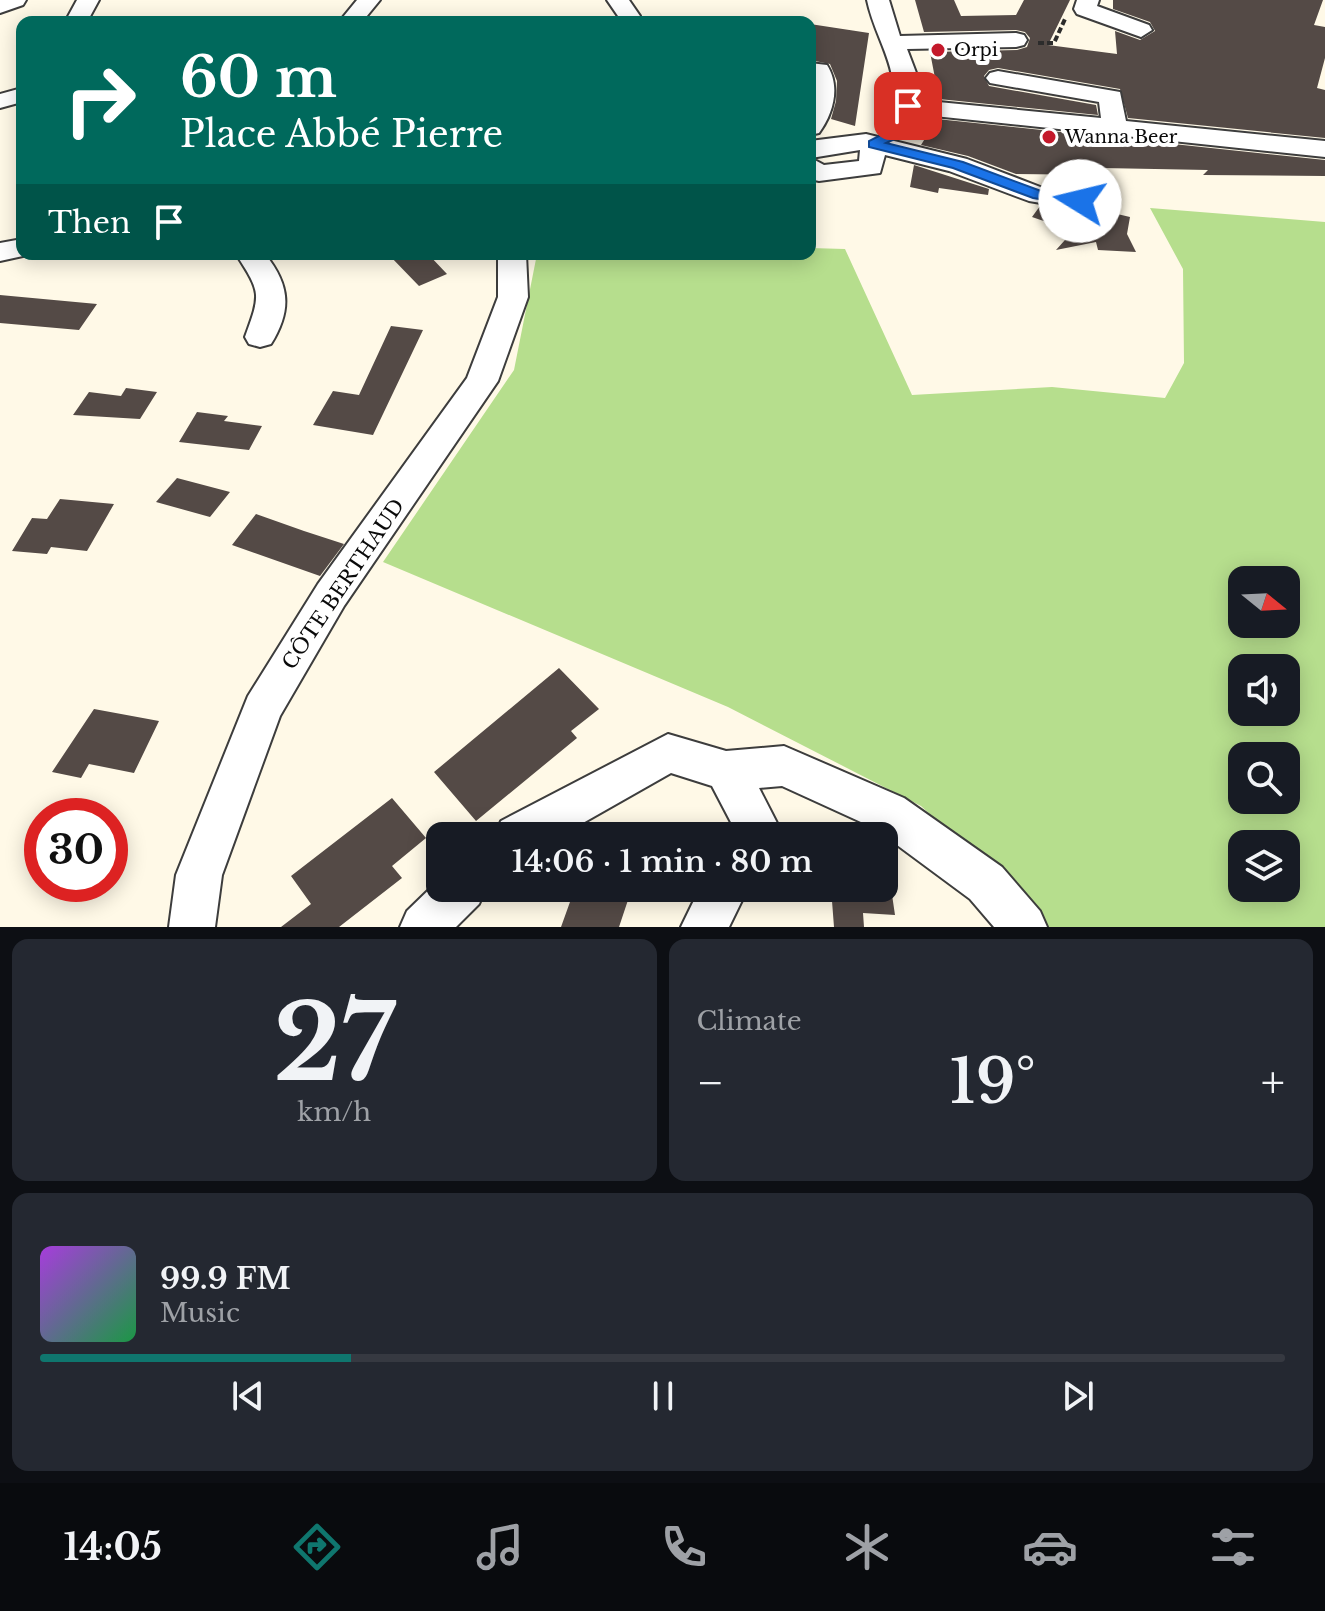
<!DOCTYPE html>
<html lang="en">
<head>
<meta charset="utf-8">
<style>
	:root { --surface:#171b24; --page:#242831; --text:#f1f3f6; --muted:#9ea1a6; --line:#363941; --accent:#0f766e }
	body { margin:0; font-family:"Libre Baskerville",serif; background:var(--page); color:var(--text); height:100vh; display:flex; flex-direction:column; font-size:30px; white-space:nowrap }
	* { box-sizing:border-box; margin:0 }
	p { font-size:26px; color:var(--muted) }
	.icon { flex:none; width:44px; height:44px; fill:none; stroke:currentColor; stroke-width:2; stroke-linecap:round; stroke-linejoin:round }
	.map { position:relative; height:927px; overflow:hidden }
	.drawer { display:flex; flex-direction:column; gap:12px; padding:12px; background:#0d0f14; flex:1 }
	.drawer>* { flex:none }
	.hud { position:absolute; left:16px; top:16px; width:800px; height:244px; border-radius:16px; box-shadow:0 4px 20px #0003; background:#00695c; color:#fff; overflow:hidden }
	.needle { width:52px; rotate:108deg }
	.fabs { position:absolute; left:1228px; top:566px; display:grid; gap:16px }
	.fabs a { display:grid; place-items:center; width:72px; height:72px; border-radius:16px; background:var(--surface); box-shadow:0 4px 20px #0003; font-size:40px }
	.speed { position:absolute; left:24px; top:798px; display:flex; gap:16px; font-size:40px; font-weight:700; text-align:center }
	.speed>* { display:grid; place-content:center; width:104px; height:104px; border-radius:50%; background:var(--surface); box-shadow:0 4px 20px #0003; line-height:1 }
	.speed .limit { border:12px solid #d22; background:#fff; color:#111 }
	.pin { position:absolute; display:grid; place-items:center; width:68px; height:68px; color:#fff; margin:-34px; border-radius:16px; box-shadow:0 4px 12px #0006 }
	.me { position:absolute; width:88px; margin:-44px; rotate:279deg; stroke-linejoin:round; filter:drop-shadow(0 0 6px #0008) }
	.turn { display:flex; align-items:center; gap:28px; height:168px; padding:0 32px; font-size:36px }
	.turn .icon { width:104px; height:104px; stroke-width:2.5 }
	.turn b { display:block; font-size:56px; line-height:68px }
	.then { display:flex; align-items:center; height:76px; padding:0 32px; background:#0003; gap:16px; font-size:30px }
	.big { font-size:60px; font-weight:600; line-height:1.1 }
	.drawer .card { flex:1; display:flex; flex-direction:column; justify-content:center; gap:12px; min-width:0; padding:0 28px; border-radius:16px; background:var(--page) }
	.drawer .dial { align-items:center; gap:0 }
	.dial b { font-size:104px; line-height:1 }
	.song { display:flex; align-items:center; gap:24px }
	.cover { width:96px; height:96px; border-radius:12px; background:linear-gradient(135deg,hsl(280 70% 55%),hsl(140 70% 35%)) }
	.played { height:8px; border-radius:4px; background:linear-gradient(90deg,var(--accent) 25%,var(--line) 25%) }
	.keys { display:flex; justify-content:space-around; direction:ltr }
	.heat { display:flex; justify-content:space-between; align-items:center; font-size:44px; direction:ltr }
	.drawer .tiles { flex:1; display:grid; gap:12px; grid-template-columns:1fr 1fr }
	.card:last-child { grid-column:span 2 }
	.trip { position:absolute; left:426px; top:822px; width:472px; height:80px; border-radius:16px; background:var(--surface); box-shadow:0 4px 20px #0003; font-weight:600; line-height:80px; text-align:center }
	.tab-bar { display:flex; height:128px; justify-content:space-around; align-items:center; background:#090b0e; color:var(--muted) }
	.tab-bar .icon { width:56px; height:56px }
	.tab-bar .current { color:var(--accent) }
	.tab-bar b { font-size:36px; color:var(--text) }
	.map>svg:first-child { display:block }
	.forest { fill:#b6de8d; fill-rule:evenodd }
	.building { fill:#544a46 }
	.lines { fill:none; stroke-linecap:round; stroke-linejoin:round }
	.minor-casing { stroke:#3d3d3d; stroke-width:4 }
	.path { stroke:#2c2c2c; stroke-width:4; stroke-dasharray:6 3; stroke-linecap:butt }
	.minor { fill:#fff; fill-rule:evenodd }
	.route { fill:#1a73e8; stroke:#114b97; stroke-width:2 }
	.poi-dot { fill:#c4192b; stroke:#fff; stroke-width:3 }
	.labels { text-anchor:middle; stroke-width:8; stroke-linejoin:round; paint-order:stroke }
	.far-poi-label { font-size:18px; fill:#0a0a0a; stroke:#fff; text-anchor:start }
	.street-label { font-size:20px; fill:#0a0a0a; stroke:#fff }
</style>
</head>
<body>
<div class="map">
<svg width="1325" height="927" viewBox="0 0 1325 927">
	<rect width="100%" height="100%" fill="#fff9e7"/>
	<path class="forest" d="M1150 208 1325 222V927H1038L1003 881 921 806 728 707 383 562 514 370 537 254H810V248L845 249 912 395 1052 387 1165 398 1184 363 1183 269ZM1242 580H1286V624H1242ZM1242 668H1286V712H1242ZM1242 756H1286V800H1242ZM1242 844H1286V888H1242Z"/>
	<path class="building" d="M915 0H954L961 16 1016 15 1024 0H1070L1048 45 1117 54 1115 31 1140 40 1155 31 1150 22 1113 9V0H1323L1314 25 1325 27V58L1317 88 1325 90V138L1128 118 1120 89 998 68 989 70 984 76 989 86 1096 105 1098 115 939 99 930 52 1017 50 1027 47 1030 38 1025 32 1016 30 924 32Z
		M810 24 869 33 855 126 831 119 836 101 837 81 830 64 810 60Z
		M937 119 1325 160V176L1203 175 1208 170 1102 168 1103 175 1016 174 968 156 921 145Z
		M914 165 989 189 988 195 939 188 938 193 910 187Z
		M1040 206 1100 216 1113 213 1130 217 1127 234 1136 252 1098 250 1096 242 1056 250 1073 231 1032 217Z
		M388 254H428L447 274 419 286Z
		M0 295 97 304 79 330 0 323Z
		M391 326 423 330 373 435 313 425 333 391 359 395Z
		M126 388 157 392 140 419 73 415 89 392 121 396Z
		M197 412 228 416 224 421 262 426 249 450 179 442Z
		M177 478 230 492 210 517 156 502Z
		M60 499 114 504 87 551 51 547 47 554 12 551 32 518 47 519Z
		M256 514 304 531 344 544 320 576 232 545Z
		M559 668 599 709 571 731 577 738 476 821 434 772Z
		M94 709 159 721 134 773 89 764 81 778 52 772Z
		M392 798 426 838 392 866 402 878 339 927H281L311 904 291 876Z
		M575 888H632L619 927H561Z
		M831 888H891L895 915 863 913 864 927H834Z"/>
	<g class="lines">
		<defs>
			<path id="minor" d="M0 0H26L23 5 0 13Z
				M77 0H99L87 22H65Z
				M357 0H380L362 22H339Z
				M607 0H629L640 16 638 22H616L618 16Z
				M867 0H889L900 36 1016 33 1024 35 1027 40 1024 45 1016 47 907 49 918 78V100L1101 118 1099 102 990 83 986 78 990 73 998 71 1120 92 1126 121 1325 141V157L915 114 905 131H887L884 126C909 77 877 47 867 0Z
				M1077 0H1099L1097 6 1149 25 1152 30 1141 37 1077 14 1074 9Z
				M810 63 827 65C841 87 833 114 819 133L810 135Z
				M22 88V102L0 108V94Z
				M866 134 967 159 1043 188 1111 199 1115 205 1111 211 1101 213 1029 201 949 171 885 155 880 173 819 181 810 179V141ZM860 150 859 161 824 165 811 158Z
				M22 239V254H32L0 261V243Z
				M236 254H265C290 285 292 310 271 344L260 347 249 344 245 337C261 293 261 293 236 254Z
				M498 254H526L528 297 498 381 344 606 280 716 222 875 215 927H169L176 875 248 696 318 584 467 378 498 297Z
				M668 734 726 751 784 746 904 798 1002 867 1040 911 1047 927H994L970 899 874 828 782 786 759 788 779 827 775 836H731L734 828 712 786 671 773 560 836H495L501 821Z
				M440 879V888H486L479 904 456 927H400L407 911Z
				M700 888H748L729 927H681Z"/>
		</defs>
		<use href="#minor" class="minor-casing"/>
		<path class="path" d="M1038 43H1054L1065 19"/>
		<use href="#minor" class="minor"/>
	</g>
	<path class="route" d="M908 102 915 106 895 139 886 143 963 162 1041 191 1080 197 1088 201 1080 206 1033 198 953 168 869 147V141L885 133 903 104Z"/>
	<g class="poi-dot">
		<circle cx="938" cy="50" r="8"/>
		<circle cx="1049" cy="137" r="8"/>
	</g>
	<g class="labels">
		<g class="far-poi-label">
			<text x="954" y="56">Orpi</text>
			<text x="1065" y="143">Wanna Beer</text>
		</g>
		<g class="street-label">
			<text transform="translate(343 584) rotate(-56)" y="7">CÔTE BERTHAUD</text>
		</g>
	</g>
</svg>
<div class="fabs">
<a><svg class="needle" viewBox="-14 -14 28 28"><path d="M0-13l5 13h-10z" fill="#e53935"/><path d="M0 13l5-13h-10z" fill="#9ea1a6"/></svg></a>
<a><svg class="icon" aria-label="sound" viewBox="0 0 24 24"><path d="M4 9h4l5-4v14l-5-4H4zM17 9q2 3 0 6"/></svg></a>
<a><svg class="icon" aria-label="search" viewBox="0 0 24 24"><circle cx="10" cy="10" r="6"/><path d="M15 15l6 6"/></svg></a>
<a><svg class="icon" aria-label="layers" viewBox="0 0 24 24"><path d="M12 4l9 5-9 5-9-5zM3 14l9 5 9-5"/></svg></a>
</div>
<div class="speed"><div class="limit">30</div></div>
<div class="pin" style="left:908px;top:106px;background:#d93025"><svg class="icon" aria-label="arrive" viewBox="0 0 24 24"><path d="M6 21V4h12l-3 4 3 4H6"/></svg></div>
<svg class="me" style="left:1080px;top:201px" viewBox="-20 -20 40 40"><circle r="19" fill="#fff"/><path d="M0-13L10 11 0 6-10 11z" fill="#1a73e8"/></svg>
<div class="trip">14:06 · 1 min · 80 m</div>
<div class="hud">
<div class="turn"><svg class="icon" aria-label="right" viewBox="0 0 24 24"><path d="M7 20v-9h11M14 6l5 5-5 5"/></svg><div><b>60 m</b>Place Abbé Pierre</div></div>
<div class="then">Then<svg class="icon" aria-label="arrive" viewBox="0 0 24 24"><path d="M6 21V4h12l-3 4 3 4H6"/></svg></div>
</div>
</div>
<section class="drawer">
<div class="tiles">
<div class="card dial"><b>27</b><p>km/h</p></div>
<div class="card"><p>Climate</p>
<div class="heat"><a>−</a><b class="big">19°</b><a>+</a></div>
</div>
<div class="card">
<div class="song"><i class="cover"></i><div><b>99.9 FM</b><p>Music</p></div></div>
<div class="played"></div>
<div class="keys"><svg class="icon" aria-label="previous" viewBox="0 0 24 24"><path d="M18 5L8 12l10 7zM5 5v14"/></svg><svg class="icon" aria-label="pause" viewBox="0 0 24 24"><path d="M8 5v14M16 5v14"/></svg><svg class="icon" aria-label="next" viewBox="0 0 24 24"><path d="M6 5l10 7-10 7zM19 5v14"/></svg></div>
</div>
</div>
</section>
<nav class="tab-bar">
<b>14:05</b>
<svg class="icon current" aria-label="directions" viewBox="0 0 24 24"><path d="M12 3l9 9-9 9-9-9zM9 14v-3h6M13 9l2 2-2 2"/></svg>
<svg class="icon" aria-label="music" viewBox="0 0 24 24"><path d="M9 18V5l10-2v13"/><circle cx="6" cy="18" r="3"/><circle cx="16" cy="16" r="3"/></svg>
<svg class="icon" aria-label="phone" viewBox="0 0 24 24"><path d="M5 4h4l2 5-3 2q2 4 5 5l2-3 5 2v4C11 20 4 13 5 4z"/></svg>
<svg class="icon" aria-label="climate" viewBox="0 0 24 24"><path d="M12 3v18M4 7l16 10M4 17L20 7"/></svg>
<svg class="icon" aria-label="car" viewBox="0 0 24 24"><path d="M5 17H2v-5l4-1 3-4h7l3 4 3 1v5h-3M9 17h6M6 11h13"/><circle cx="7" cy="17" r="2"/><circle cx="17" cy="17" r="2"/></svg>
<svg class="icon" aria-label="filters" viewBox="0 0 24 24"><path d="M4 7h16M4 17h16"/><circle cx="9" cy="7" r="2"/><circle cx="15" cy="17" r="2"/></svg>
</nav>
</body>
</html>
